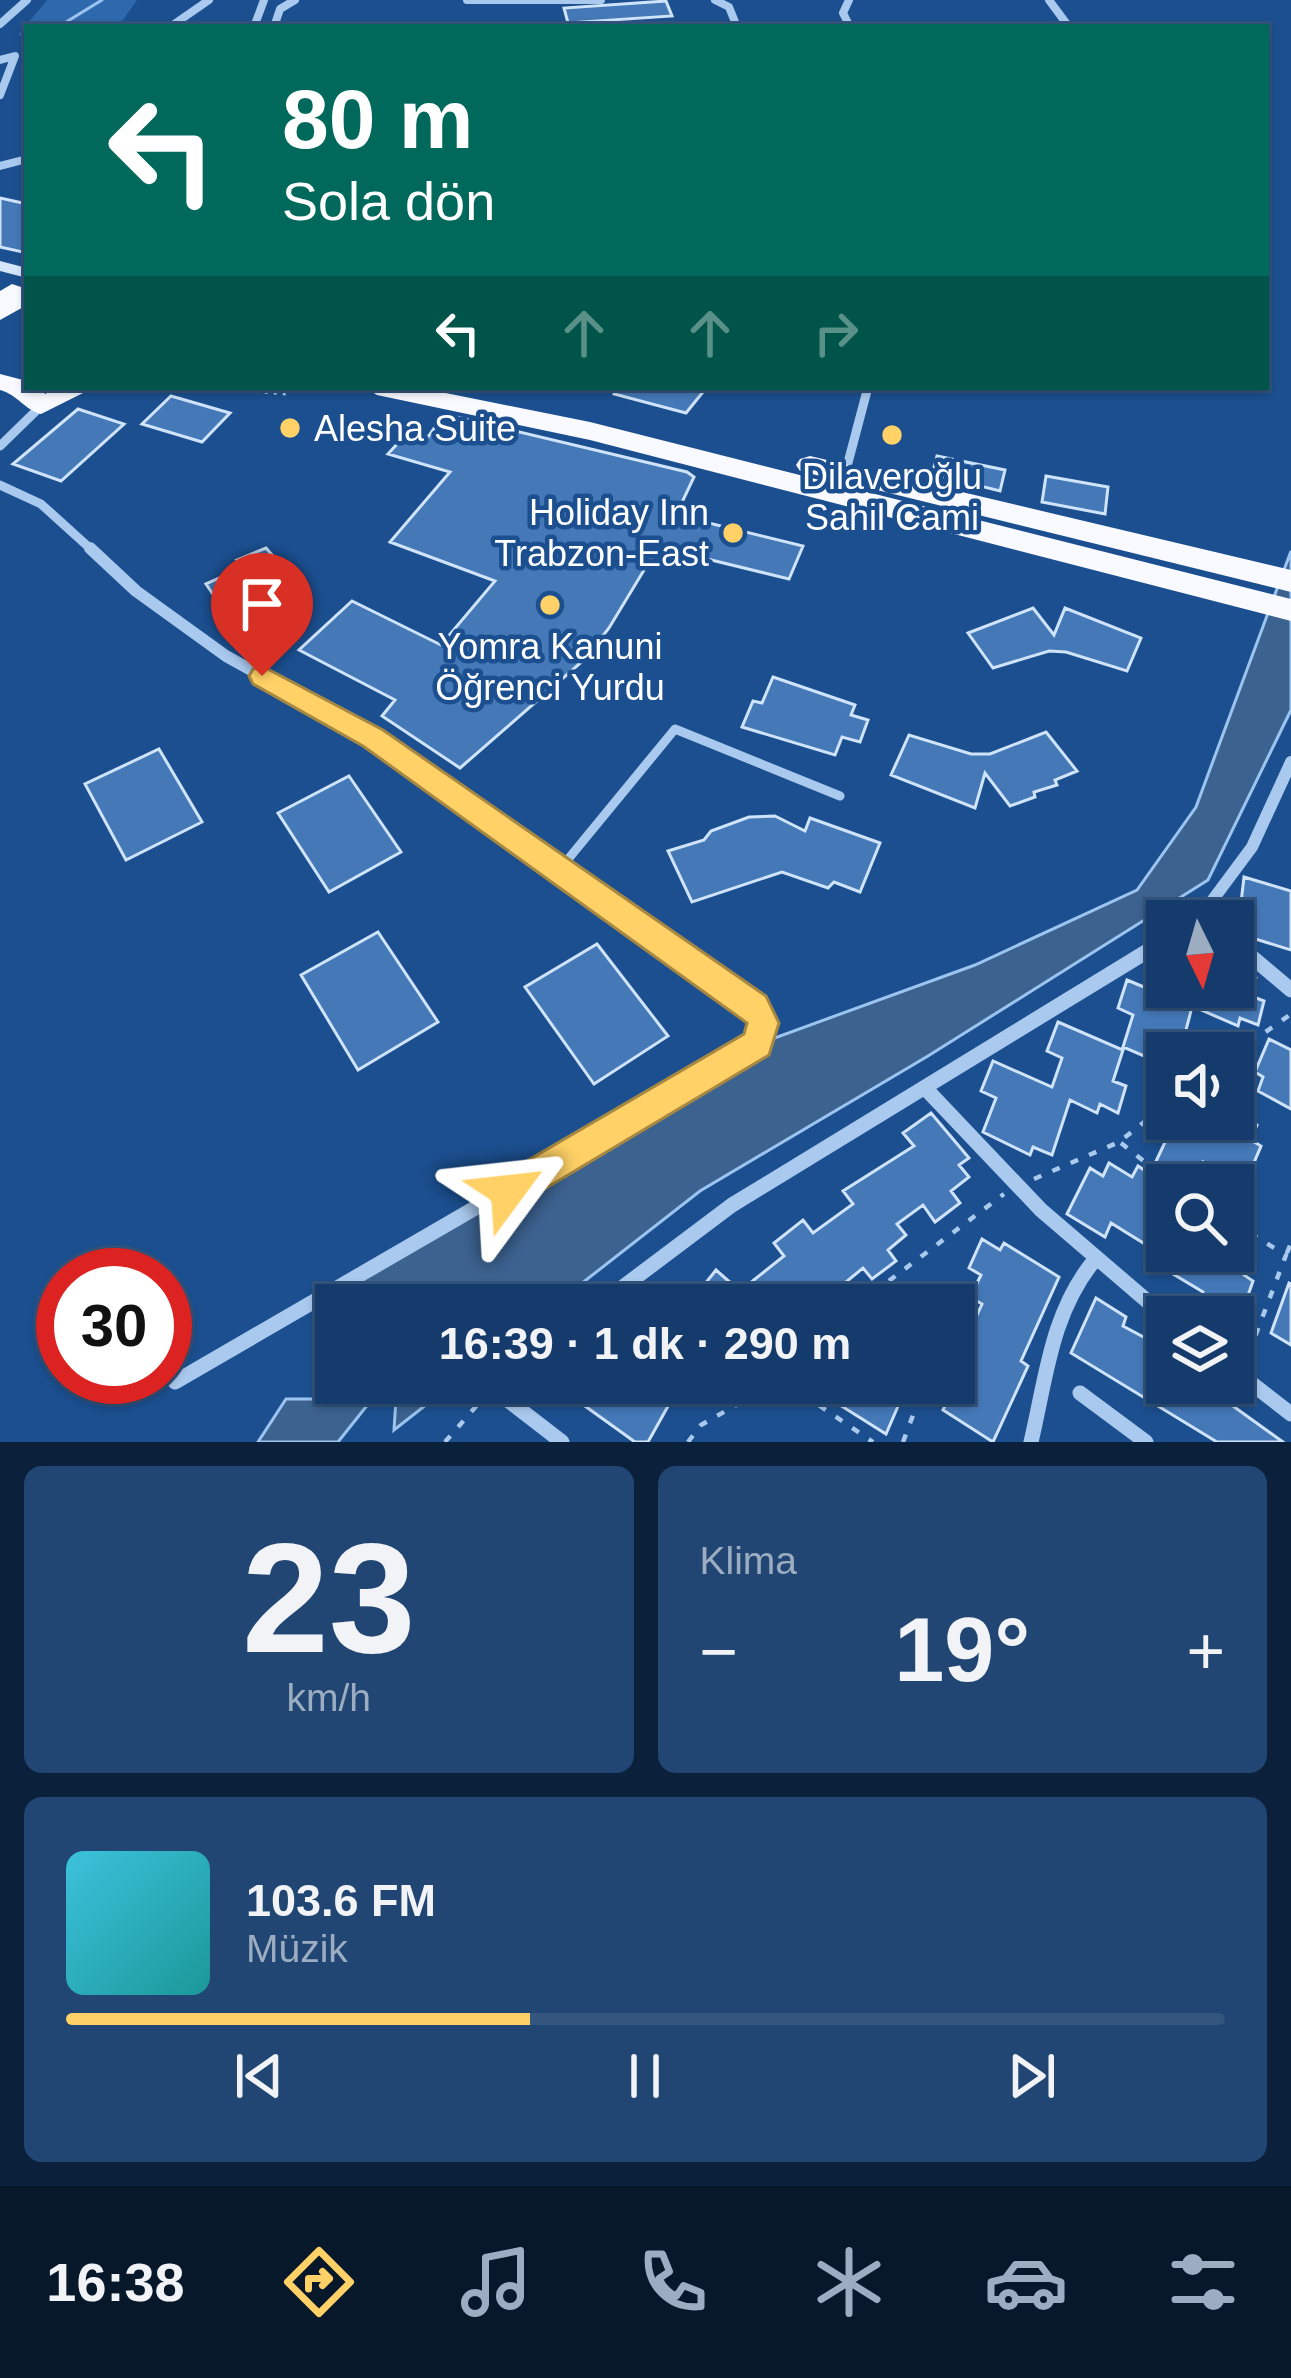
<!DOCTYPE html>
<html lang="tr">
<head>
<meta charset="utf-8">
<style>
	:root { --surface:#143b6b; --page:#214673; --text:#f1f3f6; --muted:#9dadc1; --line:#33557e; --accent:#ffd166 }
	body { margin:0; font-family:Arial,sans-serif; background:var(--page); color:var(--text); height:100vh; display:flex; flex-direction:column; font-size:45px; white-space:nowrap }
	* { box-sizing:border-box; margin:0 }
	p { font-size:39px; color:var(--muted) }
	.icon { flex:none; width:66px; height:66px; fill:none; stroke:currentColor; stroke-width:2; stroke-linecap:round; stroke-linejoin:round }
	.map { position:relative; height:1442px; overflow:hidden }
	.drawer { display:flex; flex-direction:column; gap:24px; padding:24px; background:#0b203b; flex:1 }
	.drawer>* { flex:none }
	.banner { position:absolute; left:24px; top:24px; width:1245px; height:366px; border-radius:0px; box-shadow:0 3px 9px #0004,0 0 0 3px var(--line); background:#00695c; color:#fff; overflow:hidden }
	.needle { width:78px; rotate:175deg }
	.buttons { position:absolute; left:1146px; top:900px; display:grid; gap:24px }
	.buttons a { display:grid; place-items:center; width:108px; height:108px; border-radius:0px; background:var(--surface); box-shadow:0 3px 9px #0004,0 0 0 3px var(--line); font-size:60px }
	.speed { position:absolute; left:36px; top:1248px; display:flex; gap:24px; font-size:60px; font-weight:700; text-align:center }
	.speed>* { display:grid; place-content:center; width:156px; height:156px; border-radius:50%; background:var(--surface); box-shadow:0 3px 9px #0004,0 0 0 3px var(--line); line-height:1 }
	.speed .limit { border:18px solid #d22; background:#fff; color:#111 }
	.pin { position:absolute; display:grid; place-items:center; width:102px; height:102px; color:#fff; margin:-123px -51px; border-radius:50% 50% 50% 0; rotate:-45deg; box-shadow:0 0 12px #0007 }
	.pin .icon { rotate:45deg }
	.me { position:absolute; width:132px; margin:-66px; rotate:60deg; stroke-linejoin:round; filter:drop-shadow(0 0 9px #0008) }
	.turn { display:flex; align-items:center; gap:42px; height:252px; padding:0 60px; font-size:54px }
	.turn .icon { width:156px; height:156px; stroke-width:2.5 }
	.turn b { display:block; font-size:84px; line-height:102px }
	.lanes { display:flex; align-items:center; height:114px; padding:0 60px; background:#0003; justify-content:center; gap:60px; direction:ltr }
	.lanes .off { opacity:.35 }
	.big { font-size:90px; font-weight:600; line-height:1.1 }
	.drawer .card { flex:1; display:flex; flex-direction:column; justify-content:center; gap:18px; min-width:0; padding:0 42px; border-radius:18px; background:var(--page) }
	.drawer .dial { align-items:center; gap:0 }
	.dial b { font-size:156px; line-height:1 }
	.song { display:flex; align-items:center; gap:36px }
	.cover { width:144px; height:144px; border-radius:18px; background:linear-gradient(135deg,hsl(190 70% 55%),hsl(180 70% 35%)) }
	.played { height:12px; border-radius:6px; background:linear-gradient(90deg,var(--accent) 40%,var(--line) 40%) }
	.keys { display:flex; justify-content:space-around; direction:ltr }
	.heat { display:flex; justify-content:space-between; align-items:center; font-size:66px; direction:ltr }
	.drawer .tiles { flex:1; display:grid; gap:24px; grid-template-columns:1fr 1fr }
	.card:last-child { grid-column:span 2 }
	.trip { position:absolute; left:315px; top:1284px; width:660px; height:120px; border-radius:0px; background:var(--surface); box-shadow:0 3px 9px #0004,0 0 0 3px var(--line); font-weight:600; line-height:120px; text-align:center }
	.dock { display:flex; height:192px; justify-content:space-around; align-items:center; background:#08182b; color:var(--muted) }
	.dock .icon { width:84px; height:84px }
	.dock .on { color:var(--accent) }
	.dock b { font-size:54px; color:var(--text) }
	.map>svg:first-child { display:block }
	.green { fill:#2e69ad }
	.water { fill:#3c6290; stroke:#9cc4f0; stroke-width:3 }
	.lines { fill:none; stroke-linecap:round; stroke-linejoin:round }
	.stream { stroke:#9cc4f0; stroke-width:3 }
	.building { fill:#4478b7; stroke:#cfe3fa; stroke-width:3 }
	.path-far1 { stroke:#a9c9ee; stroke-width:3; stroke-dasharray:3 6; stroke-linecap:butt }
	.path { stroke:#a9c9ee; stroke-width:4.5; stroke-dasharray:8 12; stroke-linecap:butt }
	.service { stroke:#a9c9ee; stroke-width:9 }
	.minor-far3 { stroke:#a9c9ee; stroke-width:8 }
	.minor-far2 { stroke:#a9c9ee; stroke-width:9 }
	.minor-far1 { stroke:#a9c9ee; stroke-width:12 }
	.minor { stroke:#a9c9ee; stroke-width:15 }
	.secondary { fill:#d6e6fa; fill-rule:evenodd }
	.trunk { fill:#f8faff; fill-rule:evenodd }
	.route { fill:#ffd166; stroke:#a68842; stroke-width:3 }
	.poi-dot { fill:#ffd166; stroke:#1b4f8f; stroke-width:4.5 }
	.labels { text-anchor:middle; stroke-width:9; stroke-linejoin:round; paint-order:stroke }
	.poi-label { font-size:36px; fill:#fff; stroke:#1b4f8f }
</style>
</head>
<body>
<div class="map">
<svg width="1291" height="1442" viewBox="0 0 1291 1442">
	<rect width="100%" height="100%" fill="#1b4f8f"/>
	<path class="green" d="M47 0H137L118 27H27V39L18 35Z"/>
	<path class="water" d="M1291 551V710L1208 880 928 1056 700 1191 554 1305H339L329 1294 758 1044 975 965 1137 890 1196 807Z
		M360 1383H385L338 1442H258L286 1399H322Z
		M397 1383H454L394 1430Z"/>
	<g class="lines">
		<path class="stream" d="M58 27 102 0"/>
	</g>
	<path class="building" d="M666 1 672 16 568 23 564 8Z
		M0 198 27 204V253L0 247Z
		M615 387H707L686 413 614 394Z
		M171 396 230 413 202 442 142 424Z
		M78 409 124 424 61 481 13 464Z
		M444 414 687 472 694 477 676 515 803 546 789 579 658 547 609 628 585 659 460 768 382 716 395 700 299 650 352 601 441 645 495 581 390 542 450 472 388 454 409 431 428 437Z
		M937 456 1005 470 1000 491 932 474Z
		M1046 476 1108 487 1105 514 1042 502Z
		M266 548 293 579 225 612 206 584 244 567 237 560Z
		M1033 608 1054 635 1065 608 1141 638 1127 671 1066 652 1049 651 993 668 968 633Z
		M773 677 855 705 851 715 868 720 860 742 842 737 835 755 742 727 753 701 762 703Z
		M1046 732 1077 771 1055 780 1057 785 1034 792 1035 797 1010 806 985 773 975 808 891 775 909 735 971 754H990Z
		M159 749 202 822 126 860 85 784Z
		M349 776 401 852 329 892 278 813Z
		M775 816 805 831 810 818 880 843 860 892 834 882 828 888 782 872 692 902 668 851 704 840 711 831 749 817Z
		M1244 877 1291 891V950L1252 938 1255 907 1241 903Z
		M378 932 438 1022 358 1070 301 975Z
		M597 944 668 1036 594 1084 525 987Z
		M1233 969 1256 978 1251 996 1264 1001 1258 1025 1240 1018 1238 1026 1192 1006 1197 987H1233Z
		M1127 980 1192 1007 1181 1049 1167 1053V1066L1123 1047 1133 1015 1118 1008Z
		M1058 1022 1123 1050 1113 1081 1126 1086 1118 1113 1100 1104 1097 1113 1070 1100 1052 1155 1033 1147 1030 1155 983 1132 996 1098 981 1091 993 1061 1052 1087 1062 1058 1047 1051Z
		M1269 1039 1291 1050V1109L1258 1091 1263 1077 1255 1072Z
		M1233 1112 1257 1125 1251 1140 1261 1146 1244 1186 1203 1162 1197 1175 1179 1164 1162 1200 1167 1203V1217L1153 1249 1111 1223 1105 1237 1067 1214 1090 1168 1103 1176 1109 1163 1132 1177 1138 1166 1150 1174 1176 1119H1233Z
		M931 1113 969 1158 959 1165 969 1177 951 1191 960 1203 935 1222 923 1205 897 1224 906 1235 888 1250 896 1261 872 1279 863 1268 818 1305H688L716 1270 740 1291 784 1256 774 1243 803 1220 813 1233 853 1204 843 1191 914 1146 903 1133Z
		M982 1239 1000 1250 1004 1243 1059 1277 1021 1361 1028 1366 993 1442 943 1410 949 1397 930 1383H954V1328L967 1337 982 1304 970 1297 981 1275 969 1268Z
		M1170 1251H1238L1250 1258 1244 1275 1253 1281 1238 1324 1233 1317 1200 1302 1203 1292 1163 1268Z
		M1289 1283 1291 1284V1345L1271 1333Z
		M1096 1298 1126 1317 1123 1326 1164 1348 1153 1383H1201L1283 1442H1217L1071 1353Z
		M589 1383H681L648 1442H635L578 1401Z
		M805 1383H908L886 1434Z"/>
	<g class="lines">
		<path class="path-far1" d="M202 387 287 394 294 387
			M106 389 134 387"/>
		<path class="path" d="M1233 1055 1291 1014
			M1121 1143 1174 1185
			M1034 1179 1119 1142 1167 1104
			M1233 1223 1286 1255 1247 1358
			M1287 1253 1291 1243
			M880 1287 902 1305
			M857 1305 1004 1194
			M786 1383 873 1442
			M445 1442 479 1403
			M688 1442 701 1425 775 1383
			M903 1442 925 1383"/>
		<path class="service" d="M560 869 675 729 840 796"/>
		<path class="minor-far3" d="M467 0H601
			M715 0 729 7 737 27
			M849 0 843 13 850 27
			M1049 0 1069 27
			M0 24 27 0
			M170 27 209 0
			M254 27 264 0
			M274 27 280 9 295 0
			M0 60 15 56 0 95
			M0 166 27 159"/>
		<path class="minor-far2" d="M0 446 41 406
			M845 474 868 387
			M0 485 41 504 93 551"/>
		<path class="minor-far1" d="M90 548 136 591 226 656 373 738 666 944
			M1197 921 1252 847 1291 762
			M1159 944 1167 939"/>
		<path class="minor" d="M1233 941 1291 990
			M926 1089 1041 1210 1167 1318
			M599 1305 732 1205 1164 941
			M1233 1369 1291 1414
			M175 1382 758 1044 763 1023 755 1006 662 941
			M500 1383 492 1388 562 1442
			M1080 1393 1146 1442
			M1031 1442C1046 1379 1051 1314 1093 1262"/>
		<path class="secondary" d="M0 261 27 268V278L0 271Z"/>
		<path class="trunk" d="M12 284 27 289V305L0 320V291Z
			M0 374 27 381V387H39L45 394 60 387H95L41 414C25 410 18 395 0 390Z
			M364 387H416L590 422 1291 599V621L590 440 377 395Z
			M810 456 1291 570V592L800 471 796 465 800 459Z"/>
	</g>
	<path class="route" d="M262 666 383 730 766 996 779 1023 769 1055 521 1203 508 1209 496 1203 491 1191 496 1179 744 1034 747 1023 363 746 253 684 249 676 253 669Z"/>
	<g class="poi-dot">
		<circle cx="290" cy="428" r="12"/>
		<circle cx="892" cy="435" r="12"/>
		<circle cx="733" cy="533" r="12"/>
		<circle cx="550" cy="605" r="12"/>
	</g>
	<g class="labels">
		<g class="poi-label">
			<text x="314" y="441" text-anchor="start">Alesha Suite</text>
			<text x="892" y="489">Dilaveroğlu<tspan x="892" dy="41">Sahil Cami</tspan></text>
			<text x="709" y="525" text-anchor="end">Holiday Inn<tspan x="709" dy="41">Trabzon-East</tspan></text>
			<text x="550" y="659">Yomra Kanuni<tspan x="550" dy="41">Öğrenci Yurdu</tspan></text>
		</g>
	</g>
</svg>
<div class="buttons">
<a><svg class="needle" viewBox="-14 -14 28 28"><path d="M0-13l5 13h-10z" fill="#e53935"/><path d="M0 13l5-13h-10z" fill="#9dadc1"/></svg></a>
<a><svg class="icon" aria-label="sound" viewBox="0 0 24 24"><path d="M4 9h4l5-4v14l-5-4H4zM17 9q2 3 0 6"/></svg></a>
<a><svg class="icon" aria-label="search" viewBox="0 0 24 24"><circle cx="10" cy="10" r="6"/><path d="M15 15l6 6"/></svg></a>
<a><svg class="icon" aria-label="layers" viewBox="0 0 24 24"><path d="M12 4l9 5-9 5-9-5zM3 14l9 5 9-5"/></svg></a>
</div>
<div class="speed"><div class="limit">30</div></div>
<div class="pin" style="left:262px;top:676px;background:#d93025"><svg class="icon" aria-label="arrive" viewBox="0 0 24 24"><path d="M6 21V4h12l-3 4 3 4H6"/></svg></div>
<svg class="me" style="left:508px;top:1191px" viewBox="-20 -20 40 40"><path d="M0-17L14 15 0 8-14 15z" fill="#ffd166" stroke="#fff" stroke-width="4"/></svg>
<div class="trip">16:39 · 1 dk · 290 m</div>
<div class="banner">
<div class="turn"><svg class="icon" aria-label="left" viewBox="0 0 24 24"><path d="M17 20v-9H6M10 6l-5 5 5 5"/></svg><div><b>80 m</b>Sola dön</div></div>
<div class="lanes"><svg class="icon" aria-label="left" viewBox="0 0 24 24"><path d="M17 20v-9H6M10 6l-5 5 5 5"/></svg><svg class="icon off" aria-label="ahead" viewBox="0 0 24 24"><path d="M12 20V5M6 11l6-6 6 6"/></svg><svg class="icon off" aria-label="ahead" viewBox="0 0 24 24"><path d="M12 20V5M6 11l6-6 6 6"/></svg><svg class="icon off" aria-label="right" viewBox="0 0 24 24"><path d="M7 20v-9h11M14 6l5 5-5 5"/></svg></div>
</div>
</div>
<section class="drawer">
<div class="tiles">
<div class="card dial"><b>23</b><p>km/h</p></div>
<div class="card"><p>Klima</p>
<div class="heat"><a>−</a><b class="big">19°</b><a>+</a></div>
</div>
<div class="card">
<div class="song"><i class="cover"></i><div><b>103.6 FM</b><p>Müzik</p></div></div>
<div class="played"></div>
<div class="keys"><svg class="icon" aria-label="previous" viewBox="0 0 24 24"><path d="M18 5L8 12l10 7zM5 5v14"/></svg><svg class="icon" aria-label="pause" viewBox="0 0 24 24"><path d="M8 5v14M16 5v14"/></svg><svg class="icon" aria-label="next" viewBox="0 0 24 24"><path d="M6 5l10 7-10 7zM19 5v14"/></svg></div>
</div>
</div>
</section>
<nav class="dock">
<b>16:38</b>
<svg class="icon on" aria-label="directions" viewBox="0 0 24 24"><path d="M12 3l9 9-9 9-9-9zM9 14v-3h6M13 9l2 2-2 2"/></svg>
<svg class="icon" aria-label="music" viewBox="0 0 24 24"><path d="M9 18V5l10-2v13"/><circle cx="6" cy="18" r="3"/><circle cx="16" cy="16" r="3"/></svg>
<svg class="icon" aria-label="phone" viewBox="0 0 24 24"><path d="M5 4h4l2 5-3 2q2 4 5 5l2-3 5 2v4C11 20 4 13 5 4z"/></svg>
<svg class="icon" aria-label="climate" viewBox="0 0 24 24"><path d="M12 3v18M4 7l16 10M4 17L20 7"/></svg>
<svg class="icon" aria-label="car" viewBox="0 0 24 24"><path d="M5 17H2v-5l4-1 3-4h7l3 4 3 1v5h-3M9 17h6M6 11h13"/><circle cx="7" cy="17" r="2"/><circle cx="17" cy="17" r="2"/></svg>
<svg class="icon" aria-label="filters" viewBox="0 0 24 24"><path d="M4 7h16M4 17h16"/><circle cx="9" cy="7" r="2"/><circle cx="15" cy="17" r="2"/></svg>
</nav>
</body>
</html>
